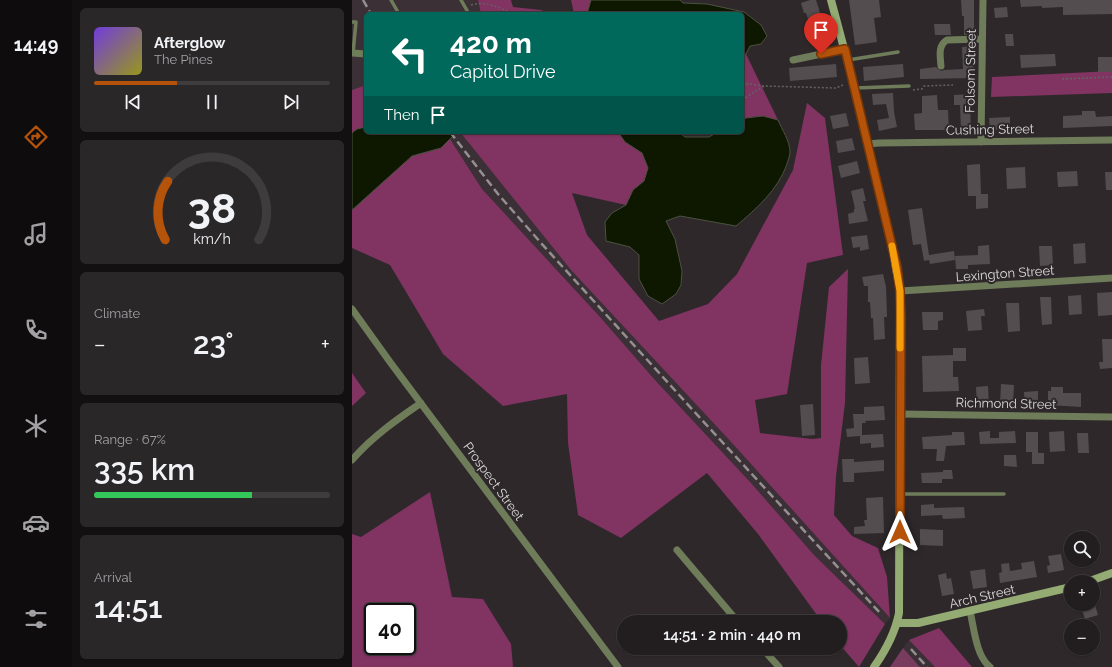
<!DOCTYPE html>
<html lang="en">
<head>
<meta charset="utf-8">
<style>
	:root { --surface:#221e20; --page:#2a2729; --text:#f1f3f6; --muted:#a2a2a5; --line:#3f3c3e; --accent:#b45309 }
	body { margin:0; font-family:Raleway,sans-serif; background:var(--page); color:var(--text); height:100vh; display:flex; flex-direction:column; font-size:15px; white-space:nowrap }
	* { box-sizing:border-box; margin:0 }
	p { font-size:13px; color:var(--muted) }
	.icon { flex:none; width:22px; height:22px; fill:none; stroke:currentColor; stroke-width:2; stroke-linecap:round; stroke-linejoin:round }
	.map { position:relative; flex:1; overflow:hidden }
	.sheet { display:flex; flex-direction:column; gap:8px; padding:8px; background:#131012; width:280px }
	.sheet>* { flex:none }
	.hud { position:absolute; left:12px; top:12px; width:380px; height:122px; border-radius:6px; box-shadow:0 1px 3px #0004,0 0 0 1px var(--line); background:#00695c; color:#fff; overflow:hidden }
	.controls { position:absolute; left:712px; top:531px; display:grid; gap:8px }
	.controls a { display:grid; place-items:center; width:36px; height:36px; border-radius:50%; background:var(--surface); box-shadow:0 1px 3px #0004,0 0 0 1px var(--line); font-size:20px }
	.speed { position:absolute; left:12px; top:603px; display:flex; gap:8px; font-size:20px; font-weight:700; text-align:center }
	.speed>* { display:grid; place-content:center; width:52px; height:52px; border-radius:50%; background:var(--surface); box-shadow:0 1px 3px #0004,0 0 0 1px var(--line); line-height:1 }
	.speed .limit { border:2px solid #111; border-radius:6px; background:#fff; color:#111 }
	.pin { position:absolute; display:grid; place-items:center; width:34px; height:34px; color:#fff; margin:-41px -17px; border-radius:50% 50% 50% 0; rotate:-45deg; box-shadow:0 0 4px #0007 }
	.pin .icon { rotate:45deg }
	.me { position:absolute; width:44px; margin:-22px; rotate:0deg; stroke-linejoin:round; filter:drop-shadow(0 0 3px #0008) }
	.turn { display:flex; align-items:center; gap:14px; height:84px; padding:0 20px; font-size:18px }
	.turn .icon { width:52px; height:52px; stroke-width:2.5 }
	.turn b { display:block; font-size:28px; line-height:34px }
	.then { display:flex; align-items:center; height:38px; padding:0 20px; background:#0003; gap:8px; font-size:15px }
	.big { font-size:30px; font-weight:600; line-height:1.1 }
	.sheet .widget { flex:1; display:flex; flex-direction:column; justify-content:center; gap:6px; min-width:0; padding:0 14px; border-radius:6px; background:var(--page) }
	.sheet .dial { align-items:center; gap:0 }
	.dial svg { height:104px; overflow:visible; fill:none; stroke:var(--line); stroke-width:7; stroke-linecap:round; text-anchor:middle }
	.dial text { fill:var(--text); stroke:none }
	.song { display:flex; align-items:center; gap:12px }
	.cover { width:48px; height:48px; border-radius:6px; background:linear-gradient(135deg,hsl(260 70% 55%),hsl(60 70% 35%)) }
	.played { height:4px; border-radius:2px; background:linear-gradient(90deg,var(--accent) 35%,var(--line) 35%) }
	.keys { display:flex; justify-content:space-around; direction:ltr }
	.heat { display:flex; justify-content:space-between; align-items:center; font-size:22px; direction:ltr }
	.charge { height:6px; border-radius:3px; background:linear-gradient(90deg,#34c759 67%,var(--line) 0) }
	.trip { position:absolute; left:265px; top:615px; width:230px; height:40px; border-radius:20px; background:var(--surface); box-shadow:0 1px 3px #0004,0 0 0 1px var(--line); font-weight:600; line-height:40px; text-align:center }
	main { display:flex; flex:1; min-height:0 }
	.dock { display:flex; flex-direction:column; width:72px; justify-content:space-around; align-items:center; background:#0e0c0d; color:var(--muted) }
	.dock .icon { width:28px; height:28px }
	.dock .current { color:var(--accent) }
	.dock b { font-size:18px; color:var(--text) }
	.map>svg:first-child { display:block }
	.built { fill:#3b3036 }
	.green { fill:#783c5e }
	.forest { fill:#813361; fill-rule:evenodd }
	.water { fill:#0e1700; stroke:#4c5141 }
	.building { fill:#534d50 }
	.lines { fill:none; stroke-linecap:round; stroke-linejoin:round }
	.path { stroke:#666163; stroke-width:1.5; stroke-dasharray:2 2; stroke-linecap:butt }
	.lane { stroke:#6e7c59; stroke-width:3.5 }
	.street { stroke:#6e7c59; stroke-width:7 }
	.secondary { stroke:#94ab73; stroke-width:8 }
	.rail { stroke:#949092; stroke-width:2.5; stroke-dasharray:8 4; stroke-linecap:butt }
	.route-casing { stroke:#753606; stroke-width:10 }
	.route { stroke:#b45309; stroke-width:7 }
	.slow { stroke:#f59e0b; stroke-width:7 }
	.labels { text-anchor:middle; stroke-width:4; stroke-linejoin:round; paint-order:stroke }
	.street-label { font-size:13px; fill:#dbd8d9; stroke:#2e282b }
</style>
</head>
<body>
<main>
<nav class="dock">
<b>14:49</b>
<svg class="icon current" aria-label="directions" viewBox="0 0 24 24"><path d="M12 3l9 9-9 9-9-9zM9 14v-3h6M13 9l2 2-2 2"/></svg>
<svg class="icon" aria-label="music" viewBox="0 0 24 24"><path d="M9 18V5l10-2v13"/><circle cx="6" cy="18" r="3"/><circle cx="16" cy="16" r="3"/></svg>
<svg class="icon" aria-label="phone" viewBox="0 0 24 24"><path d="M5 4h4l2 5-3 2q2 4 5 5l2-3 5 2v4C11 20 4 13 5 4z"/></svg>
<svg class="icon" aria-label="climate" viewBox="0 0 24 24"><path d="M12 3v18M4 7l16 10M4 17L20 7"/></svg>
<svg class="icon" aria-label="car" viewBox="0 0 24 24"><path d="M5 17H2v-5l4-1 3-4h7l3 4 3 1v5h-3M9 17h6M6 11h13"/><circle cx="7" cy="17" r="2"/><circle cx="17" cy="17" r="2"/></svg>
<svg class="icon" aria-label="filters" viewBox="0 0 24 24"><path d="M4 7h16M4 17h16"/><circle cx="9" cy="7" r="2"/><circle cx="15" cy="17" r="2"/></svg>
</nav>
<section class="sheet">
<div class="widget">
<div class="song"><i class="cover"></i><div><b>Afterglow</b><p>The Pines</p></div></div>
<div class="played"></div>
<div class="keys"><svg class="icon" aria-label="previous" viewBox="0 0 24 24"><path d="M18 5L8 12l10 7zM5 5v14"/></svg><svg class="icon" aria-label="pause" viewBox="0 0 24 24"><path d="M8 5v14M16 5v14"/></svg><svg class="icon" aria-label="next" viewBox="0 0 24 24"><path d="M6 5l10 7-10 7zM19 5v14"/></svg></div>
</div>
<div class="widget dial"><svg viewBox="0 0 100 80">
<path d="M14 69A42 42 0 1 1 86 69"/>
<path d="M14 69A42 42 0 0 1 16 24" stroke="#b45309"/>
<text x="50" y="56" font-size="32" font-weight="700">38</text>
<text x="50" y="72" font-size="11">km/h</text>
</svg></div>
<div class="widget"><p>Climate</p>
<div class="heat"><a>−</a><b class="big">23°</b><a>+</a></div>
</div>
<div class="widget"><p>Range · 67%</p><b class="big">335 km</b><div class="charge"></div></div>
<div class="widget"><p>Arrival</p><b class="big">14:51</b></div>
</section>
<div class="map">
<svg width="760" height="667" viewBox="0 0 760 667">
	<rect width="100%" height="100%" fill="#2e282b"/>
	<path class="built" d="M0 0H126L129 14H14L11 10 14 15V85L0 90Z
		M105 132H108L219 270 380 443 538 618 533 624 463 556 399 483 303 380 249 318 130 189 98 139Z
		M557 640 583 667H568L551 648Z"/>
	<path class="green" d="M551 648 568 667H538Z"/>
	<path class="forest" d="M126 0H159L161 7 189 10 198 14H129Z
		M219 0H239L235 14H222Z
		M390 54H394L426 120C414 117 402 114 390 120Z
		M760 71V93L639 97 640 77Z
		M14 85V127L5 129 0 133V90Z
		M455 103 473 118 491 255 455 263 435 394 403 400 408 433 460 439 469 438V365L477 287 496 269 493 403 484 476 482 515 500 536 526 548 535 577 538 618 380 443 219 270 108 132H266L273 142 290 153 296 168 292 181 281 190 274 205 220 193 235 235 307 321 356 304 385 274 441 170Z
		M98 139 130 189 249 318 303 380 399 483 463 556 533 624 507 667 488 645V622H470L406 534 355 473 269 538 226 515 216 443 215 394 151 406 91 354 38 265 0 248V210L60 156 89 148Z
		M0 373 14 393 0 406Z
		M78 492 100 597 131 599 159 644 161 667H0V534L9 537ZM21 612H55V646H21Z
		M587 628 620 667H583L557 640Z"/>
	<path class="water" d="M239 0H328L331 3 355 4 392 12 409 25 415 36 409 44 398 46 394 54H390V14H235Z
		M411 116 426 120C430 130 438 141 438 152 438 156 436 160 435 164 426 190 404 209 384 226L328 216 314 221 323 239 330 271 329 285 324 294 310 304 296 296 287 279V255L278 247 254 241 253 222 260 213 274 205 281 190 292 181 296 168 290 153 273 142 266 132H327L333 137H357L366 132H390V120L394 118Z
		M14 127V132H105L89 148 60 156 0 210V133L5 129Z"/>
	<path class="building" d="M458 0H464L477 41 469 44 467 38 461 40 458 32H460L454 13H452L449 3Z
		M497 0H527L529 17 522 18 525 42 503 45Z
		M609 0H622V34L612 35V16H610Z
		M668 0H760V14L711 15V7L690 8V6L669 7Z
		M655 7 656 17 643 18 642 8Z
		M582 24H598L599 35H583Z
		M653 34H661L662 46H654Z
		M621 46 622 78 568 79V69L584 67 589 71 592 70 611 69 610 47Z
		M703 54 704 66 669 68 668 55Z
		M746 57H760V72H746Z
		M484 64 485 77 438 81 437 68Z
		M551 64 552 77 512 81 511 67Z
		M541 93 542 112 545 127 527 131 525 120 537 118 534 104 521 105 520 94Z
		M621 94V104H618L619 131H609L608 105H602V95Z
		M585 95 586 110H596L597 130H563L562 114 570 113V96Z
		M730 111H743L744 117 760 116V126L711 128V116L730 115Z
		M494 113 497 126 481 129 478 116Z
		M658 117V129L638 130 637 118Z
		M500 138 503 150 486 153 484 141Z
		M505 161 508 173 489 178 486 166Z
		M628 164 629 194H636V208L624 209V196H616L615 165Z
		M673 167 674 188 655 189 654 168Z
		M725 171 726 186 706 187 705 172Z
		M753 172H760V190H754Z
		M511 188 514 201H511L516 221 497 224 496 214 502 212V209H503L499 191Z
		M570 208 577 255 602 251 603 260 578 264 577 260 572 261 569 244 561 245 556 210Z
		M515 235 517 249 508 251V247L501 248 499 237Z
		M733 243 734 263 722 264 721 244Z
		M637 245 638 264 616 265V269H604L603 256 626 255V246Z
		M687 246H700L701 265 688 266Z
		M531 274 534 287 535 317H532L533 339 522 340 521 318H519L518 302H516V286H512L510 277Z
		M760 292V315L746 316 745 293Z
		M729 295 730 314 717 315 716 296Z
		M688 297H699L700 324 690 325Z
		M654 303H667L668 331 656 332Z
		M632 309 633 316H629L630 330 616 331 614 311Z
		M570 312H591V320L586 321V330H571Z
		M750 339H760V368L748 369 747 362H751Z
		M601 348H614V361H601V377H606L607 391 571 392 570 356 601 355Z
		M516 357 518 383 503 384 502 358Z
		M649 384 662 385 661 405H648Z
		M636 386 637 408H625L624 387Z
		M699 387H711V393H729V407L696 405V391H699Z
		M686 391V405L673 406 672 392Z
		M461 404 463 435 450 436 448 405Z
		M532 406 533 420 513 421 514 423H510V435L531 434 532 447 519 448V443L508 444V436L495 437 494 429 502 428 501 414H512V407Z
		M638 431V438H647V432L663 431 664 443 628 444 627 432Z
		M712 431 713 451 698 452 697 432Z
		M600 432H612L613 445 594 446 592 461H584L585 449H571L570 437 600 435Z
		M674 432H686V453H692V464H680V452H674Z
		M725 433H736L737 453H726Z
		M652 455H664L665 467 652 466Z
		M490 459H502V462L532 460V471L502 473V482H491Z
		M591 470H600L601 479H590V483H570L569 473 591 472Z
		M531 497 532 533 502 534V527L513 526 512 520H515L514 498Z
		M582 504V508L612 507 613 518 591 519 590 515 569 516V505Z
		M568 529 591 530V546L568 545Z
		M709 554 712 570 696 573 695 566 698 565 696 556Z
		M682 561 685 577 648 583 647 573 650 572 649 564 657 563 658 571 670 569 669 563Z
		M633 569 635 587 621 589 618 571Z
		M594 573 595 579 599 578 602 594 590 596 586 575Z
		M743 605 746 615 733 619 730 609Z"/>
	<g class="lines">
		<path class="path" d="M119 5C134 0 147 8 162 14
			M710 79 760 77
			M390 83 412 86 484 88 491 85
			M561 90 570 89 572 86 601 85
			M390 100 412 86"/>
		<path class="lane" d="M39 0 47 14
			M109 0 117 14
			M0 22H4L1 53
			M496 60 546 52
			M503 88 557 86
			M548 494H652"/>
		<path class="street" d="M0 53 14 54
			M441 60 493 49
			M589 66C588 56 586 45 595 40L630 39
			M629 142 631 0
			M516 144 527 143 760 140
			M548 291 760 278
			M0 309 38 362 266 667
			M548 414 760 417
			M0 460C20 437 44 420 69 403
			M325 550 386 622
			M618 611C622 628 624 656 638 667
			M410 648 427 667"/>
		<path class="secondary" d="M479 0 501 82 540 246 548 291 547 613C543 634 534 650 522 667
			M735 582 760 573
			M545 623H566L719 587"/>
		<path class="rail" d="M11 0 19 14
			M98 132 146 194 189 243 349 419 529 614
			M559 649 575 667"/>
	</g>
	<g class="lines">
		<defs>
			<path id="route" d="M469 54 493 49 545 267 548 291 549 316 548 532"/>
		</defs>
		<use href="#route" class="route-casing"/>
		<use href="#route" class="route"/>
		<path class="slow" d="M540 246 548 291V348"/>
	</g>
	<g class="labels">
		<g class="street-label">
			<text transform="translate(618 71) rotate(-89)" y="5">Folsom Street</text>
			<text transform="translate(638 129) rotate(-1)" y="5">Cushing Street</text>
			<text transform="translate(653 273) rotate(-4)" y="5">Lexington Street</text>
			<text transform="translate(654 403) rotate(1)" y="5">Richmond Street</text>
			<text transform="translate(142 481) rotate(54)" y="5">Prospect Street</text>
			<text transform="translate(630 596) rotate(-13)" y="5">Arch Street</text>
		</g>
	</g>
</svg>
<div class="controls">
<a><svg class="icon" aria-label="search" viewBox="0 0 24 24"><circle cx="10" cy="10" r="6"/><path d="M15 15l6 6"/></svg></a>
<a>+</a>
<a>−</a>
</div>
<div class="speed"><div class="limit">40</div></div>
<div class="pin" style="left:469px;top:54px;background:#d93025"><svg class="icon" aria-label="arrive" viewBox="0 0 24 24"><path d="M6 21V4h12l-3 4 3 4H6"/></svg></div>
<svg class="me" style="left:548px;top:532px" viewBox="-20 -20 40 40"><path d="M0-17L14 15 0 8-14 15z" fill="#b45309" stroke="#fff" stroke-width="4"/></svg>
<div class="trip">14:51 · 2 min · 440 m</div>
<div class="hud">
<div class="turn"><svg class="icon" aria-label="left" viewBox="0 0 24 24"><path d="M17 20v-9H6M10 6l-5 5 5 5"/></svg><div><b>420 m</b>Capitol Drive</div></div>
<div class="then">Then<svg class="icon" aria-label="arrive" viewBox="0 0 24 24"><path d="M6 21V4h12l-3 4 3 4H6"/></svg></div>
</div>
</div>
</main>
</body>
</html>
